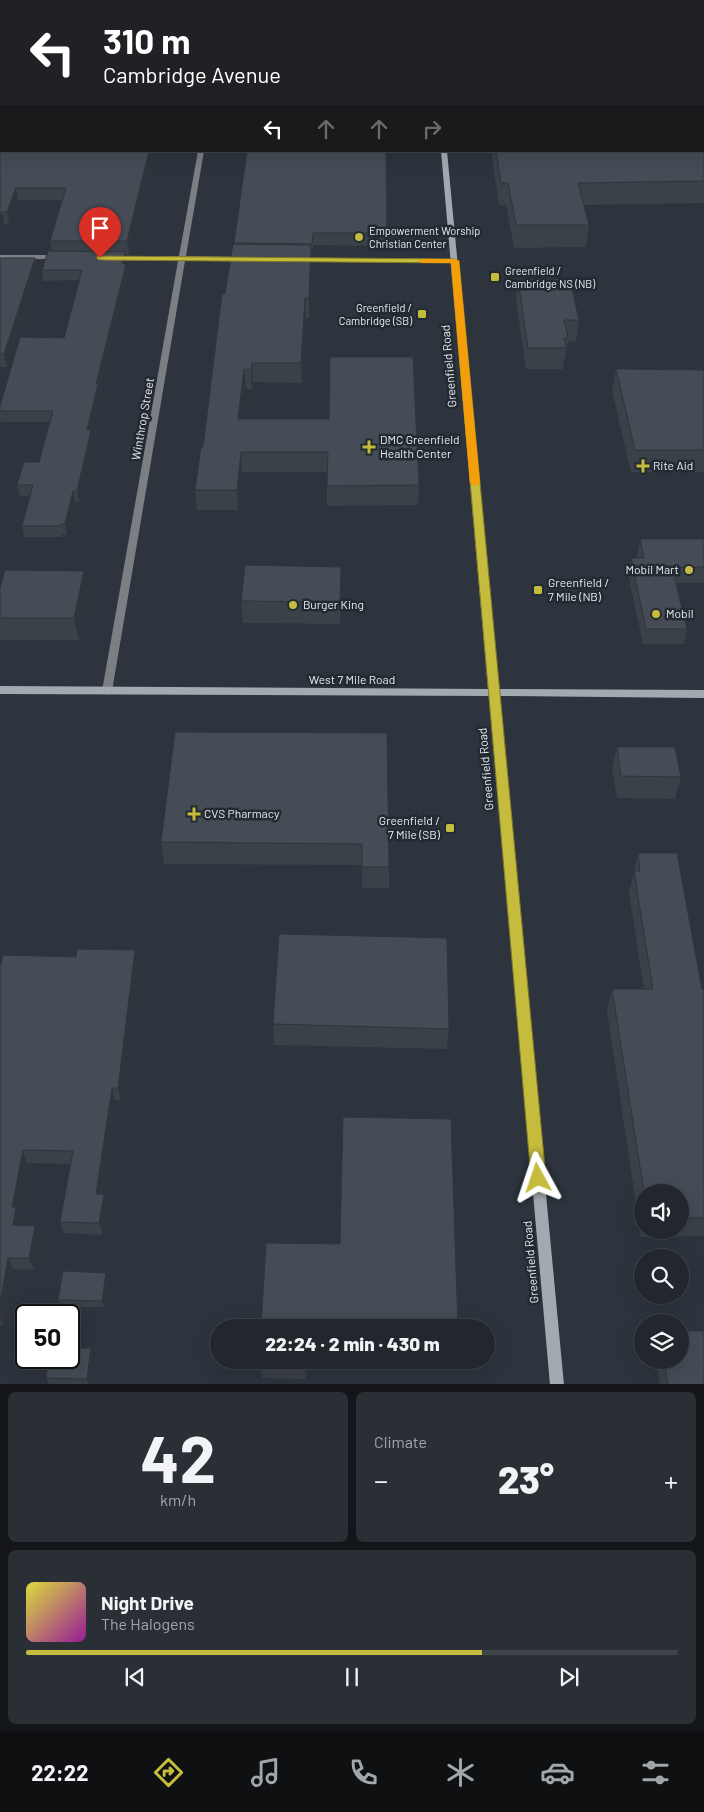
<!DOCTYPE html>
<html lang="en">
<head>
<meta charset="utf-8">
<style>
	:root { --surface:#22272e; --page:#2a2f36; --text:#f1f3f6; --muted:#a2a5aa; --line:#3f444a; --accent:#c5bc3d }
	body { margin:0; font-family:Barlow,sans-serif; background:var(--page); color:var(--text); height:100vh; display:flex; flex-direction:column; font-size:19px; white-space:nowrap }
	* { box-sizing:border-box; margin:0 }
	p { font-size:16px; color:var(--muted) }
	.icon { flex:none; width:28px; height:28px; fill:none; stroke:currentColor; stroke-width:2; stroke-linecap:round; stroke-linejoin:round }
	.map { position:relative; height:1384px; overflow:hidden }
	.details { display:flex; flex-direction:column; gap:8px; padding:8px; background:#131519; flex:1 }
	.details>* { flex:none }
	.banner { position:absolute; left:0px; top:0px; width:705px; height:152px; box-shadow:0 5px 20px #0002,0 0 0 1px var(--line); background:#202124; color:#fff; overflow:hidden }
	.controls { position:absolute; left:634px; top:1184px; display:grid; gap:10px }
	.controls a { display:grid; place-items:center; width:55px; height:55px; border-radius:50%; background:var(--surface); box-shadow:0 5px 20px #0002,0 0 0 1px var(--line); font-size:25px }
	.speed { position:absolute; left:15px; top:1304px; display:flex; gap:10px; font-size:25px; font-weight:700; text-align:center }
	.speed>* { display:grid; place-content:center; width:65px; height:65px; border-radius:50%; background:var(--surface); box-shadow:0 5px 20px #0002,0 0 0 1px var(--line); line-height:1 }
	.speed .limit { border:2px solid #111; border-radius:8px; background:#fff; color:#111 }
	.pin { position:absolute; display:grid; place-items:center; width:42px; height:42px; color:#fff; margin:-51px -21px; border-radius:50% 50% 50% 0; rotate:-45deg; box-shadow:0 0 5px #0007 }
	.pin .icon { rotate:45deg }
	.me { position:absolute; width:55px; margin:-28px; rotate:355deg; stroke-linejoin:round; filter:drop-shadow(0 0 4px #0008) }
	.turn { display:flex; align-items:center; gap:18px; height:105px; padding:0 20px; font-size:22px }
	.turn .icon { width:65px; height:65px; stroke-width:2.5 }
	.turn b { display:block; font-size:35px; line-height:42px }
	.lanes { display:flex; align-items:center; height:48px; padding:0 20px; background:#0003; justify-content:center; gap:25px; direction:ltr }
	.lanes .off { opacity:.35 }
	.big { font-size:38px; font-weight:800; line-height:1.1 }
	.details .card { flex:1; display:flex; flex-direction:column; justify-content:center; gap:8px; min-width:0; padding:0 18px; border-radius:8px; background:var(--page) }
	.details .dial { align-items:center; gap:0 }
	.dial b { font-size:65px; line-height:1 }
	.song { display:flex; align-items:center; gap:15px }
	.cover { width:60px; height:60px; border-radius:8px; background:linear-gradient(135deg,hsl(60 70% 55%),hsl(300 70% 35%)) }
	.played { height:5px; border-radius:2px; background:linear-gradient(90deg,var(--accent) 70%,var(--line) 70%) }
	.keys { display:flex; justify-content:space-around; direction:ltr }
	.heat { display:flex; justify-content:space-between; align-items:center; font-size:28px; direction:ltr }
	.details .tiles { flex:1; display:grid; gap:8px; grid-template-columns:1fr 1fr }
	.card:last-child { grid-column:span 2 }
	.trip { position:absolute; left:210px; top:1319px; width:285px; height:50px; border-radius:25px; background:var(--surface); box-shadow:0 5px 20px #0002,0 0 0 1px var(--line); font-weight:800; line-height:50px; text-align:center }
	.dock { display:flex; height:80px; justify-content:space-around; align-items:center; background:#0e1012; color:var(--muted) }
	.dock .icon { width:35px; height:35px }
	.dock .active { color:var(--accent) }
	.dock b { font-size:22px; color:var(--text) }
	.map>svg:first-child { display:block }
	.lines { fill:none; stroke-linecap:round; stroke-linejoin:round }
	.street { fill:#7b7e83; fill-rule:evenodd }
	.secondary { fill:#a3a9b0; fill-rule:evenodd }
	.wall { fill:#3b4149; fill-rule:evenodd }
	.shaded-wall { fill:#30353c }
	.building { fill:#454c55; stroke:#30353c }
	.route { fill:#c5bc3d; stroke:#807a28 }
	.slow { fill:#f59e0b }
	.poi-dot { fill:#c5bc3d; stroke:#232a32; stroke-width:2 }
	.labels { text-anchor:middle; stroke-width:5; stroke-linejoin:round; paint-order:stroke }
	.far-poi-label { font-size:11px; fill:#e6ebf0; stroke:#232a32; text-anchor:start }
	.street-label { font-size:12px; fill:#e6ebf0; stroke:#232a32 }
	.poi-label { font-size:12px; fill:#e6ebf0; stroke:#232a32; text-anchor:start }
</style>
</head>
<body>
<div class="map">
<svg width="704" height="1385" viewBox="0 0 704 1385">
	<rect width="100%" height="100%" fill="#2d343d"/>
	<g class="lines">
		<path class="street" d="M22 0H28V1H23Z
			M650 0H656V1H651Z
			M0 18H1V22H0Z
			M1 52V58L0 59V53Z
			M198 151H204L186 256 244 257 248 259 244 261H185L112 691 107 695 102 691 178 261 113 260 109 258 113 256H179Z
			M0 255H59L63 257 59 259H0Z
			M298 258 455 259 459 261 455 263 296 261 294 260Z"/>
		<path class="secondary" d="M427 0H433V1H428Z
			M441 151H447L498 689 704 690V698L499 696 564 1385H550L489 696 0 694V686L488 689Z"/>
	</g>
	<path class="wall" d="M693 0H704V14V1H693Z
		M704 111V203L584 205 589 225 586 247 514 248 506 205H499L492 157V151H704Z
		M0 146 1 151H153L129 254H125L127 274 99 389 100 395 91 432 93 441 79 502H75L67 535 62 534V537H24L22 526 30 496H20L17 485 39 462 50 422H1L0 418V406L64 338 80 280 43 281 42 270 52 251 50 241 62 200H18L9 225 4 224 0 236Z
		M247 151 387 233V246L313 245 312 256 309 318H306L302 383 253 382 252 389H246L242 419 419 485 418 505 327 506V472H242L238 510H197L195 490 203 447 225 294 235 244Z
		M0 258H35L38 271 7 367H0Z
		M518 279 579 320 576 342 568 341 565 359H564L563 369H526L516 300Z
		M616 369 704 370V472H631L612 391Z
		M640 539H704V583H676L687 629 684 644H643L628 574 631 558H637V555Z
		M84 571 88 593 79 640H0V588Z
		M341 589 340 624 243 623 241 601Z
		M387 733 389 867V888H362V865L164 864 161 842Z
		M617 747 681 777 675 799 617 798 612 769Z
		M638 853 702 989H704V1236L641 1237 607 1010 612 989H644L629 893ZM642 1192H680V1230H642Z
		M135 950 137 964 121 1101 115 1100 101 1194H104L107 1206 103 1235 64 1233 60 1222 70 1164 27 1163 18 1212 21 1219 20 1225 35 1226 40 1238 34 1270 13 1269 4 1325H0V964Z
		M273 1024 449 1029 447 1049 274 1045Z
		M266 1243 458 1328H261Z
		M108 1279 104 1307H61L58 1300Z
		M93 1354 89 1385 49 1384 46 1378Z
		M260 1360H307L306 1379 262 1378Z
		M656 1360H680L704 1385H660Z"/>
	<path class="shaded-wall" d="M149 151H153L129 254 127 241Z
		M16 188 18 200 9 225 7 212Z
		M2 212 4 224 0 236V217Z
		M311 245 312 264 309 318V298Z
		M125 252 126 262 123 274 122 264Z
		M35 258 38 271 7 367 4 354Z
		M126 264 127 274 99 389 100 395 91 432 93 441 79 502 77 491 87 430 96 384Z
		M305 298 306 318 302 383 301 363Z
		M252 363 253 382 252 389 251 370Z
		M244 369 246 389 240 439 238 419Z
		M241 452 242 472 238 510 237 490Z
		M73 491 75 502 67 535 65 524Z
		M341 567V589L340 624V602Z
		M84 571 88 593 79 640 74 618Z
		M135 950 137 964 121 1101 118 1088Z
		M112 1088 115 1100 99 1206 96 1194Z
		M23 1150 27 1163 18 1212 21 1219 18 1237 13 1225 12 1207Z
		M104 1194 107 1206 103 1235 99 1223Z
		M35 1226 40 1238 34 1270 29 1258Z
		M8 1258 13 1269 4 1325 0 1318V1304Z
		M106 1273 108 1279 104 1307 102 1301Z
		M91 1348 93 1354 89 1385 87 1379Z
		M305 1360H307L306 1379Z"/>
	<path class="building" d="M63 0H185L184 1H62Z
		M264 0H372V1H264Z
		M489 0H512V1H489Z
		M589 0H621V1H589Z
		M698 0H704V5V1H699Z
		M704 111V181L578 183 589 225H516L508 183H501L496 151H704Z
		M1 143V151H149L127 241H50L66 188H16L7 212H2L0 217V146Z
		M247 151H386L387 233H313L312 244 234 243Z
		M233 244 311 245 309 298H305L301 363H252L251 370 244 369 238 419H329L330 357H413L419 485 327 486 328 452H241L237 490H195L201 447H203L222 294H225Z
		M48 251 125 252 122 264H126L96 384H98L87 430H91L77 491H73L65 524H60V526H22L33 485H17L24 462H39L53 411H0V406L20 337 64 338 82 270H42Z
		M0 258H35L4 354H0Z
		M518 279H570L579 320H564L568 338H564L566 348H528Z
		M616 369 704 370V450H635Z
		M640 539H704V567H672L687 629H646L631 558H644Z
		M245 565 341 567 340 602 241 601Z
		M5 570 84 571 74 618H0V588Z
		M175 732 387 733 389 867H362V844L161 842Z
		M617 747H675L681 777 621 776Z
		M638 853H677L702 989H704V1218H680V1192H644L612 989H653L634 871H640Z
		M279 934 447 938 449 1029 273 1024Z
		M77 949 135 950 118 1088H112L96 1194H104L99 1223 60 1222 73 1151 23 1150 12 1207H16L13 1225 35 1226 29 1258H8L0 1304V964H1L3 955 76 957Z
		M343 1117 451 1119 458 1328 306 1326V1328H261L266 1243 340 1244Z
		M63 1271 106 1273 102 1301 58 1300Z
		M680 1331H704V1385H668L664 1360H680Z
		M69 1348H91L87 1379 46 1378 49 1358H69Z"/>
	<path class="route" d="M97 256 455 259 459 261 546 1178 544 1183 538 1185 533 1183 531 1178 451 263 100 260 97 259Z"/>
	<path class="slow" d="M420 259H455L459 261 480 483 475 486 470 483 451 263H422L420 262Z"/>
	<g class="poi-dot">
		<circle cx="359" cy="237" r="5"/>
		<rect x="490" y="272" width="10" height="10" rx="2.5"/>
		<rect x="417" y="309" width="10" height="10" rx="2.5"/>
		<path d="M366.5 439.5h5v5h5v5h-5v5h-5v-5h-5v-5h5z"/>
		<path d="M640.5 458.5h5v5h5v5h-5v5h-5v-5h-5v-5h5z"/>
		<circle cx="689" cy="570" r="5"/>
		<rect x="533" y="585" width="10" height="10" rx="2.5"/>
		<circle cx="293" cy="605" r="5"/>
		<circle cx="656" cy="614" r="5"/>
		<path d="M191.5 806.5h5v5h5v5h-5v5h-5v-5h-5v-5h5z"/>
		<rect x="445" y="823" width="10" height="10" rx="2.5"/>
	</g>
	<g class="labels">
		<g class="far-poi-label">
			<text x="369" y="235">Empowerment Worship<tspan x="369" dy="13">Christian Center</tspan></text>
			<text x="505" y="275">Greenfield /<tspan x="505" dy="13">Cambridge NS (NB)</tspan></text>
			<text x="412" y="312" text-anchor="end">Greenfield /<tspan x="412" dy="13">Cambridge (SB)</tspan></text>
		</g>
		<g class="street-label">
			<text transform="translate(449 366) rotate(-95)" y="4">Greenfield Road</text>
			<text transform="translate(143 419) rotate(-80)" y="4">Winthrop Street</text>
			<text x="352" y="684">West 7 Mile Road</text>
			<text transform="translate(486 769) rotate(-95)" y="4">Greenfield Road</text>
			<text transform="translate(531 1262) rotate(-95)" y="4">Greenfield Road</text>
		</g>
		<g class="poi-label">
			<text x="380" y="444">DMC Greenfield<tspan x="380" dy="14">Health Center</tspan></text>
			<text x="653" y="470">Rite Aid</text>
			<text x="679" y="574" text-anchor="end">Mobil Mart</text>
			<text x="548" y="587">Greenfield /<tspan x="548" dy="14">7 Mile (NB)</tspan></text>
			<text x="303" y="609">Burger King</text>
			<text x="666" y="618">Mobil</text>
			<text x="204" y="818">CVS Pharmacy</text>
			<text x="440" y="825" text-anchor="end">Greenfield /<tspan x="440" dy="14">7 Mile (SB)</tspan></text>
		</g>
	</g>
</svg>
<div class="controls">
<a><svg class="icon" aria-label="sound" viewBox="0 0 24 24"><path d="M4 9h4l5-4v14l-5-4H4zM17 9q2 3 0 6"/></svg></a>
<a><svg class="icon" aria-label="search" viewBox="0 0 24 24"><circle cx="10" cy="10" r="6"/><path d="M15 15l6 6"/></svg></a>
<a><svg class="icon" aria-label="layers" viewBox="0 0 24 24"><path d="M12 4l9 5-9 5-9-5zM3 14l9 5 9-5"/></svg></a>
</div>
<div class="speed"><div class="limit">50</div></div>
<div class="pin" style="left:100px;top:258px;background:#d93025"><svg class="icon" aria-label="arrive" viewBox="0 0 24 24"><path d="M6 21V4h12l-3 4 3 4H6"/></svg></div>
<svg class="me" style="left:538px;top:1178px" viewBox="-20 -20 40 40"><path d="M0-17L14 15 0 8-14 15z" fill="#c5bc3d" stroke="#fff" stroke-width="4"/></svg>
<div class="trip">22:24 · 2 min · 430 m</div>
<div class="banner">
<div class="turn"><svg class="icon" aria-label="left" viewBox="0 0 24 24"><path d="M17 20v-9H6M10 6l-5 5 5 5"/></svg><div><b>310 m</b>Cambridge Avenue</div></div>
<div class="lanes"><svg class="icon" aria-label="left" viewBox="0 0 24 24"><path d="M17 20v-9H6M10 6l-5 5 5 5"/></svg><svg class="icon off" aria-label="ahead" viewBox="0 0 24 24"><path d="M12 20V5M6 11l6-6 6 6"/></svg><svg class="icon off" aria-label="ahead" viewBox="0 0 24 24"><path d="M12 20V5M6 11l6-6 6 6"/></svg><svg class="icon off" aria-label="right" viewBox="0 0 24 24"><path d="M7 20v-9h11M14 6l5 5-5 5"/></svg></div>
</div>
</div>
<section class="details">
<div class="tiles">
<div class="card dial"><b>42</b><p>km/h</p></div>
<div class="card"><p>Climate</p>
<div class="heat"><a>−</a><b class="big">23°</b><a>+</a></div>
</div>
<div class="card">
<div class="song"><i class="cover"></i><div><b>Night Drive</b><p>The Halogens</p></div></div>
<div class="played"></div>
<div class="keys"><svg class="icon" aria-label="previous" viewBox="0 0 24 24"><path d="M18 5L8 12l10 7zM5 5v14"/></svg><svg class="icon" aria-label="pause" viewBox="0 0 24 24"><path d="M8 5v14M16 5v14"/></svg><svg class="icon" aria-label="next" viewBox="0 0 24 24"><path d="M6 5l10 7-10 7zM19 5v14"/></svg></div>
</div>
</div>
</section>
<nav class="dock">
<b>22:22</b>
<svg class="icon active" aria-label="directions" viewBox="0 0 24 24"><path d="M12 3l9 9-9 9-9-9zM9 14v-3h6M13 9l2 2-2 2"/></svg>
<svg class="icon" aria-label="music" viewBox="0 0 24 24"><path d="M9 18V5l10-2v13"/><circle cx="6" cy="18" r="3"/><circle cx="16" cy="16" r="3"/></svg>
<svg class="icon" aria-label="phone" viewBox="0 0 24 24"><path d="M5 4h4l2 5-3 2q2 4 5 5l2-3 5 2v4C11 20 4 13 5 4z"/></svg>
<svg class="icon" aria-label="climate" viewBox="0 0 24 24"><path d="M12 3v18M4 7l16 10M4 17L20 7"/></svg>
<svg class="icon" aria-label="car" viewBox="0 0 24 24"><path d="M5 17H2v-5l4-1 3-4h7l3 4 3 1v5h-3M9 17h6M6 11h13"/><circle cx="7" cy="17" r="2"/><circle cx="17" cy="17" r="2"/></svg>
<svg class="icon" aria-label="filters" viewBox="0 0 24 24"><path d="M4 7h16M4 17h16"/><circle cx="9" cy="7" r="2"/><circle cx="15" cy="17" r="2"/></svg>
</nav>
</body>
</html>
